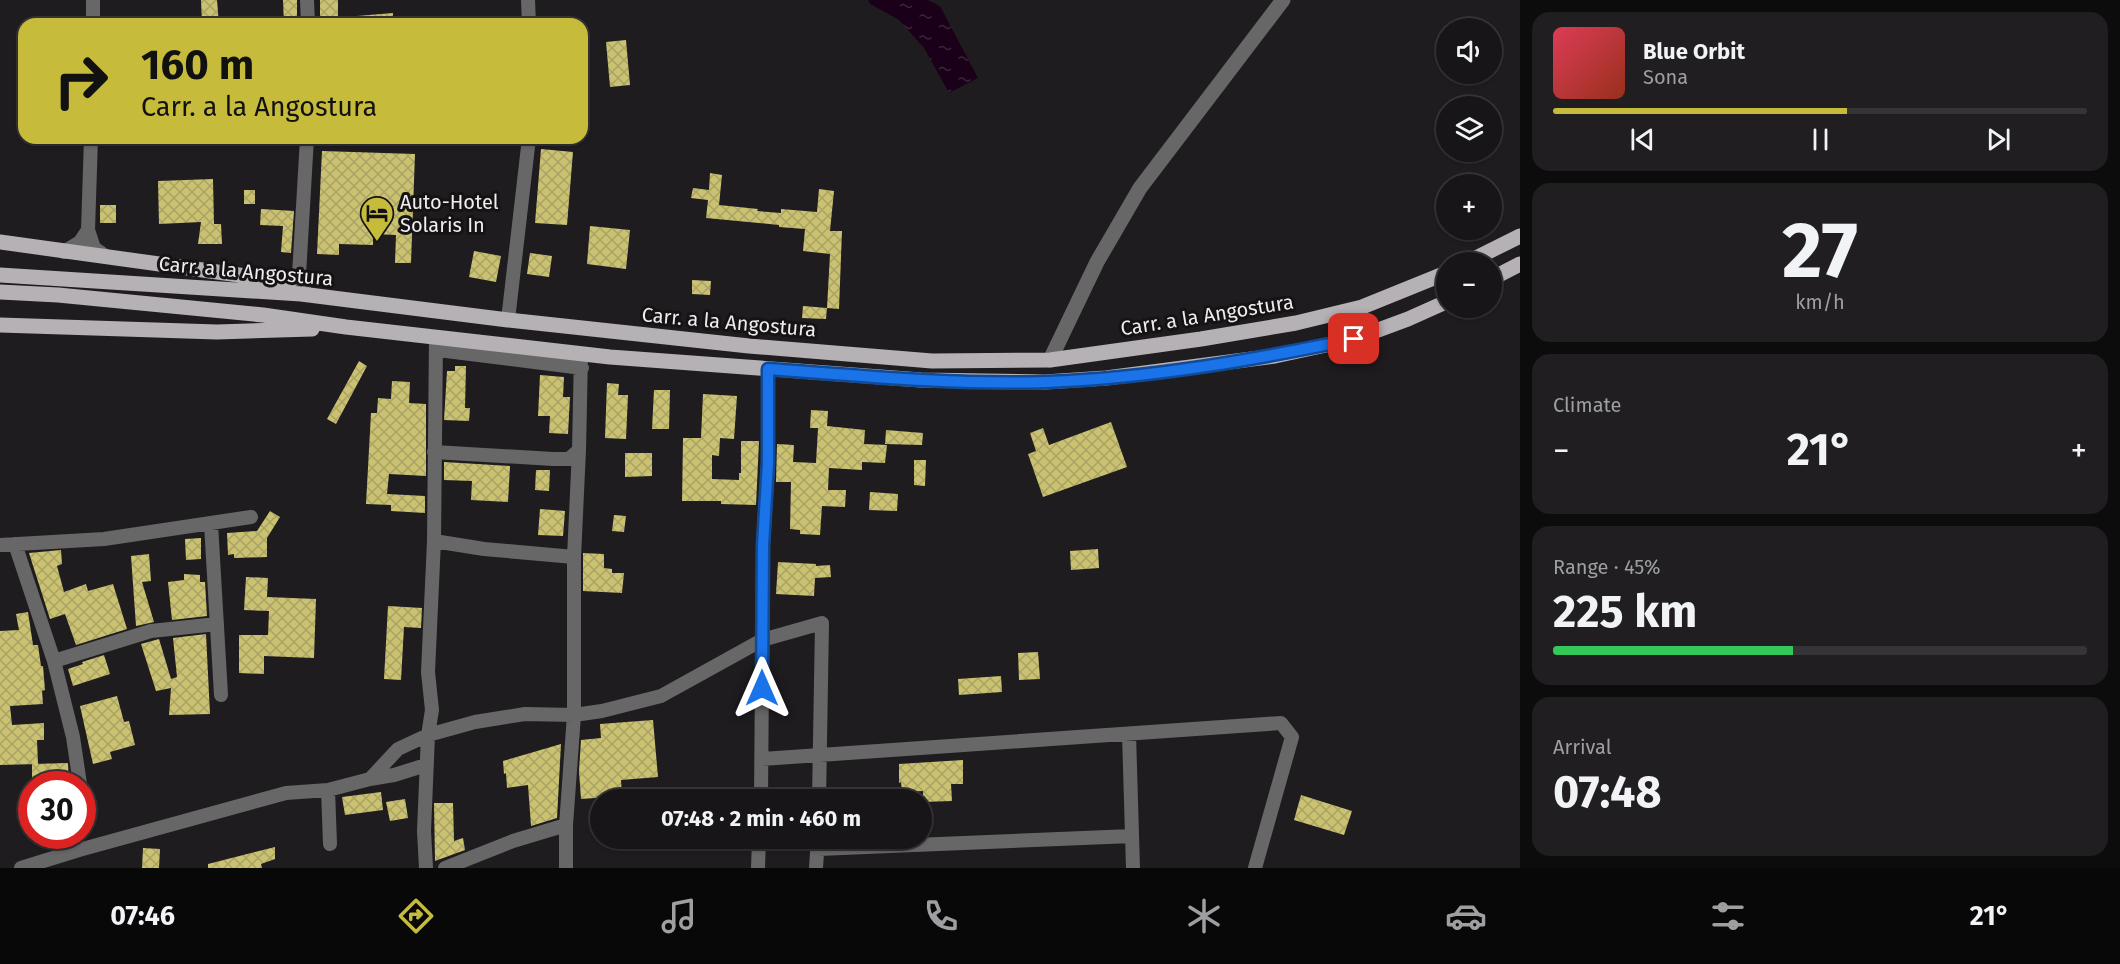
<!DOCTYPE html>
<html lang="en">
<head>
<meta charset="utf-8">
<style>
	:root { --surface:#171517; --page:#201e20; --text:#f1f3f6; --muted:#9e9fa1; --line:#363436; --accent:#c7bb3b }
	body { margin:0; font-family:"Fira Sans",sans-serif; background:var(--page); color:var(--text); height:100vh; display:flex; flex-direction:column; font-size:22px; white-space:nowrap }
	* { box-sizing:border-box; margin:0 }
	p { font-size:20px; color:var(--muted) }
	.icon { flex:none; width:33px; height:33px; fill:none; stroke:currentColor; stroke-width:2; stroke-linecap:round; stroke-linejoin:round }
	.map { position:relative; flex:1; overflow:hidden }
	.sheet { display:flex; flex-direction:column; gap:12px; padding:12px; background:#0d0c0d; width:600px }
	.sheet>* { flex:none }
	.banner { position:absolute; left:18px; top:18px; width:570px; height:126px; border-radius:18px; box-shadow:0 2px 4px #0004,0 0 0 2px var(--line); background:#c7bb3b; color:#111; overflow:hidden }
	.buttons { position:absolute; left:1436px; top:18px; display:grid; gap:12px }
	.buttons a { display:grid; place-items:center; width:66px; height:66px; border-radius:50%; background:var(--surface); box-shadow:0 2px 4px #0004,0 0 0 2px var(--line); font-size:30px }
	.speed { position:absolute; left:18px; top:771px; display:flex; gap:12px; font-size:30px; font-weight:700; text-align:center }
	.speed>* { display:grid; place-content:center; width:78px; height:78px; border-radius:50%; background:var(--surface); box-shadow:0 2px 4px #0004,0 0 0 2px var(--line); line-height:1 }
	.speed .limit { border:9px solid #d22; background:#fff; color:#111 }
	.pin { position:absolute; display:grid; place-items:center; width:51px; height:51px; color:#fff; margin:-26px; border-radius:12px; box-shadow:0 3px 9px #0006 }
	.me { position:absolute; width:66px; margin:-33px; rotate:0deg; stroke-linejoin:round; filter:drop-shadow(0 0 4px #0008) }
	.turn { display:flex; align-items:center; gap:21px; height:126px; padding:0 24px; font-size:27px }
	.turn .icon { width:78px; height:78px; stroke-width:2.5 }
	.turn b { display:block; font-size:42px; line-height:51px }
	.big { font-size:45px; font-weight:700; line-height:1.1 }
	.sheet .tile { flex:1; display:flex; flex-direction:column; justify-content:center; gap:9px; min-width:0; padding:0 21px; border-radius:18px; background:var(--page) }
	.sheet .dial { align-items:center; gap:0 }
	.dial b { font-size:78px; line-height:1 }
	.song { display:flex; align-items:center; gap:18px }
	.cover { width:72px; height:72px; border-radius:9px; background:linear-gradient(135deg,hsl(350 70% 55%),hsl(10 70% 35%)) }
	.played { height:6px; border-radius:3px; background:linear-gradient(90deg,var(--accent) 55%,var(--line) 55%) }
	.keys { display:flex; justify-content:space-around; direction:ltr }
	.heat { display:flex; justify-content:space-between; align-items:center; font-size:33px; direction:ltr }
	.charge { height:9px; border-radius:4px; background:linear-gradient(90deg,#34c759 45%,var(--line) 0) }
	.trip { position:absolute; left:590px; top:789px; width:342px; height:60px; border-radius:30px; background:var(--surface); box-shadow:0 2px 4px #0004,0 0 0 2px var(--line); font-weight:700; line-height:60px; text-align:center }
	.tabs { display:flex; height:96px; justify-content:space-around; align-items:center; background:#090809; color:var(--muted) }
	.tabs .icon { width:42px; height:42px }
	.tabs .current { color:var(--accent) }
	.tabs b { font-size:27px; color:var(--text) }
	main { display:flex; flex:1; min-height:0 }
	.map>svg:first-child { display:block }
	.water { fill:url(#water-ripples) }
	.building { fill:url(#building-cross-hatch) }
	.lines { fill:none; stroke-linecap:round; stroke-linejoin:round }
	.minor { stroke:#686768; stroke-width:14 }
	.tertiary { stroke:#686768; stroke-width:15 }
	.primary { stroke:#b5b1b4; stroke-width:15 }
	.route-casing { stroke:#114b97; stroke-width:15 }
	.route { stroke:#1a73e8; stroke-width:10 }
	.labels { text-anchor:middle; stroke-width:6; stroke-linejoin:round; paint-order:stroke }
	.poi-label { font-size:20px; fill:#efedee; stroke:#161315; text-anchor:start }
	.street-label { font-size:20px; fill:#efedee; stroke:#161315 }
</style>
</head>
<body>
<main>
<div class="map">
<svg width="1520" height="868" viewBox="0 0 1520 868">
	<defs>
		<pattern id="water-ripples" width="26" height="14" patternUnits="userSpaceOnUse" patternTransform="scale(1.5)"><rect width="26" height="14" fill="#1b0019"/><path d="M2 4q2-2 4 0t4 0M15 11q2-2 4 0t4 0" fill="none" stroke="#3c263b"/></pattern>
		<pattern id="building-cross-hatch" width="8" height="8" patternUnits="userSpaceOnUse" patternTransform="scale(1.5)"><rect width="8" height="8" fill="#cac270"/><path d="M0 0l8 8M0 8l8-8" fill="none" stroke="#aaa366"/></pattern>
	</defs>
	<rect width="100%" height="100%" fill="#1f1c1f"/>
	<path class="water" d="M868 0H928L940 6 978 78 949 93 924 48 899 20 870 4Z"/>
	<path class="building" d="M201 0H217L219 24H202Z
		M283 0H297V24H284Z
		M320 0H338V19H320Z
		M393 13V24H357V16Z
		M626 40 630 85 610 87 606 42Z
		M541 149 573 152 567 225 535 223Z
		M322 151 415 154 411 263H395L396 235 373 234V245L339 244V255L317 254Z
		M710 173 722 175 719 205 758 209 757 211 781 213V209L817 212 819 189 834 191 830 231H842L839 309 827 308 830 254 803 251 805 229 779 227V225L706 218 708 200 691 198 693 188 709 190Z
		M213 179 214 224H221L222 244H198L201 222 159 224 158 181Z
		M244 190H255V204H244Z
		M100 205H116V223H100Z
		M261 209 294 211 291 253 281 252 283 226 260 225Z
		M590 226 630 230 626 269 587 264Z
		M474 251 501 256 496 282 469 277Z
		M530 253 552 256 549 277 527 274Z
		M692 280 711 281 710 295 692 294Z
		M803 306 827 308 826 319 802 318Z
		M359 361 367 366 336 424 327 419Z
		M455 366H466L465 408H470L469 421 444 420 447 371H455Z
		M540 375 564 377 563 397H570L568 434 549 433 550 416H538Z
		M392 381 410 382 409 403 426 404V476L389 474 387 494 425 496V513L391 511V505L366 504 371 413H377L378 398 391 399Z
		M607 383 619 384 618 395H628L626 439 605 438Z
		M654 390H670L669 429H652Z
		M703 394 737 396 734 439 720 438 719 456 712 455V479L739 480V473H741V441H759L756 505 721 504V501H682L683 438H701Z
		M811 410 828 411 827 426 865 430 864 444 887 445 885 463 862 462V470L829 468 828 490H846L845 507 822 506 820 535 800 534V530L790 529 791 482H776L777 444 794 445 793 462 816 463 818 428H810Z
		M1111 422 1127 467 1043 497 1028 454 1036 451 1030 433 1043 428 1049 445Z
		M886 430 923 433 922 445 885 444Z
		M625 453H652V476L625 477Z
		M914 460H926L925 486 914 485Z
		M444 462 510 466 508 502 471 500 472 481 444 480Z
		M536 470H550L549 491 535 490Z
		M870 492 898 494 897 511 869 510Z
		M540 509 565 511 563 536 538 535Z
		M270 511 280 517 267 538V557L234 558V554L228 555 227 533 257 531Z
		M614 515 626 516 624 532 612 531Z
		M201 538V559L186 560 185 539Z
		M1098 549 1099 568 1071 570 1070 551Z
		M61 550 62 564 57 566 64 592 86 584 88 591 113 584 127 629 76 645 65 614 50 619 29 553Z
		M583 553 604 554V568L612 569V573H624L622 593 583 591Z
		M149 554 151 581 142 582 154 622 136 626 131 556Z
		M778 562 816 564V566L830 565 831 577 815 578 814 596 776 594Z
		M184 574 200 575V582H205L207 616 172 620 168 582 184 580Z
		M246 577 268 578 267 597 316 599 314 658 264 656V674L239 673V635H268L269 611 244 610Z
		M388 606 422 608 421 628 404 627 401 680 384 679Z
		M28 612 33 645H38L41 666H43L45 690 42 691 43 704 10 706 12 725 44 723V740H37L38 764 0 765V631L19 630 16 614Z
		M206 634 210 714 169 715 171 688 156 691 141 644 159 639 171 679 177 677 173 638Z
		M1038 652 1040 679 1019 680 1018 653Z
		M104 655 110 674 73 686 68 669 83 664 82 662Z
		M1001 676 1002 692 959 695 958 679Z
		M117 696 124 722 129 721 135 745 110 752 112 759 93 764 80 706Z
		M653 720 658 777 621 780 622 796 581 799 579 771 581 740 601 738 600 724Z
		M561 744 557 818 531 826 528 785 507 788 506 773 504 774 503 761Z
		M963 760V784H951L952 801 923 802V791L902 792 901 782 899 783V764Z
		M68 763 69 784H32V764Z
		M381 792 383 810 345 815 342 797Z
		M1301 795 1352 811 1344 835 1294 820Z
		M405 799 408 818 390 821 386 802Z
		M434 803H453L454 841 463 838 465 850 435 861Z
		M275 847V859L261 864 262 868H208V864Z
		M143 848 160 849 159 868H142Z"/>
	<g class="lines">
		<path class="minor" d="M93 0V24
			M307 0 308 24
			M528 0 529 24
			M88 230 94 248 107 257
			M64 252 80 242 88 230 91 138
			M306 295 299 275 307 138
			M508 320 529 138
			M438 350 582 368
			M434 452 553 459H569L579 450
			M211 524 221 695
			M434 541 484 549 574 557
			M15 544 54 661 73 737 80 784
			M0 545 104 539 251 517
			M54 661 151 631 217 624
			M1129 734 1133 868
			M762 759 1281 723 1292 737 1255 868
			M370 779 394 775 426 765
			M328 790 330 844
			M761 800 763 545 768 463V369
			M818 849 1132 836
			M21 868 79 850 286 793 328 790 370 779 398 749 428 735 475 722 525 714 574 715 602 711 661 696 762 640 822 623 819 800
			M426 868 424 831 428 735 432 710 428 672 434 541 436 338
			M445 868 513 841 566 825
			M566 868V825L574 715V557L579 450 581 354
			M758 868 759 838
			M816 868 818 838"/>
		<path class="tertiary" d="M1050 360 1097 262 1140 188 1283 0"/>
		<path class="primary" d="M0 242 261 278 290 290
			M1468 262 1520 236
			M0 275 301 294 508 320 749 346 932 361 1050 360 1201 339 1296 323 1362 307 1446 273
			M1491 279 1520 264
			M0 292 58 295 263 315 346 327 610 357 921 380 1045 382 1106 378 1275 356 1354 339 1408 319 1446 302
			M0 325 217 332 312 329"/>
	</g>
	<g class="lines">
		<defs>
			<path id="route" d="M762 688 763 545 768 463V369C861 376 954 385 1047 382 1150 378 1253 360 1354 339"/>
		</defs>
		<use href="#route" class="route-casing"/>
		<use href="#route" class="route"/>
	</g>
	<defs>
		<symbol id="hotel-pin" viewBox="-11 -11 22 30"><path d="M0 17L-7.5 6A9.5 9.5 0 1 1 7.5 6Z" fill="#c7bb3b" stroke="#161315"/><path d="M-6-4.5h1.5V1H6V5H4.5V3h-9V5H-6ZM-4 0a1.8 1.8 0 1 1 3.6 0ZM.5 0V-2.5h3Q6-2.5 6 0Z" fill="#111"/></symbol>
	</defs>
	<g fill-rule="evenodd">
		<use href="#hotel-pin" x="358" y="194" width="38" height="52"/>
	</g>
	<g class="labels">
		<g class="poi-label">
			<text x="400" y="209">Auto-Hotel<tspan x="400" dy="23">Solaris In</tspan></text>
		</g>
		<g class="street-label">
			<text transform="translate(246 271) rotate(5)" y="7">Carr. a la Angostura</text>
			<text transform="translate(1207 315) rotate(-9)" y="7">Carr. a la Angostura</text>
			<text transform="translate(729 322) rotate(5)" y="7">Carr. a la Angostura</text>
		</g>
	</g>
</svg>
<div class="buttons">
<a><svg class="icon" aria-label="sound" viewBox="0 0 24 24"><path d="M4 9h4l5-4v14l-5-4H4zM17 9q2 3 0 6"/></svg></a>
<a><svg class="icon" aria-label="layers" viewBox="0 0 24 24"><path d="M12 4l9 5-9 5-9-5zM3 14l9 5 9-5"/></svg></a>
<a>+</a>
<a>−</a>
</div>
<div class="speed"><div class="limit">30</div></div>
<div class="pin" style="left:1354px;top:339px;background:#d93025"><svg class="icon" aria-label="arrive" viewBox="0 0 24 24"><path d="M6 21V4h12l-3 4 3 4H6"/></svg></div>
<svg class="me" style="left:762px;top:688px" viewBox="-20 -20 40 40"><path d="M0-17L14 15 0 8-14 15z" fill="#1a73e8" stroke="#fff" stroke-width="4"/></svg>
<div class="trip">07:48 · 2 min · 460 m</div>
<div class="banner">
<div class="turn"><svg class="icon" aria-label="right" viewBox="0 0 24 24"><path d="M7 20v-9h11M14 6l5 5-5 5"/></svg><div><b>160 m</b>Carr. a la Angostura</div></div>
</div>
</div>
<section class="sheet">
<div class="tile">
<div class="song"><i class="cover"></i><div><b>Blue Orbit</b><p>Sona</p></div></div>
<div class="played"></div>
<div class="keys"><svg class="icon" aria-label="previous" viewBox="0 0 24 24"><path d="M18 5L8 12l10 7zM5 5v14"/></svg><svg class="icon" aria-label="pause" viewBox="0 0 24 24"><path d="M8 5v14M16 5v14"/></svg><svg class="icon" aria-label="next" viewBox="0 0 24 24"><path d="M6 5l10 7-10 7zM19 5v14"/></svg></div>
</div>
<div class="tile dial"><b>27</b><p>km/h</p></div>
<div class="tile"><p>Climate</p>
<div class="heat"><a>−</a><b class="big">21°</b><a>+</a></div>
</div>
<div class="tile"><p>Range · 45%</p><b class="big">225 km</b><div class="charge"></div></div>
<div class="tile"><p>Arrival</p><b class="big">07:48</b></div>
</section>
</main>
<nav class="tabs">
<b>07:46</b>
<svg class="icon current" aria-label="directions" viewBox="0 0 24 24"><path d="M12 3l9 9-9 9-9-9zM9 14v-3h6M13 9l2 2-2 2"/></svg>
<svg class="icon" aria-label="music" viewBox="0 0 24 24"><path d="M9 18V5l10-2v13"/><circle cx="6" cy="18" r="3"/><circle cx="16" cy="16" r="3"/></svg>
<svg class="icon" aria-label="phone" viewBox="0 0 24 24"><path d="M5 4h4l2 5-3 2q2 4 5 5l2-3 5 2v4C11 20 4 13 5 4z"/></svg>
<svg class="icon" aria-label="climate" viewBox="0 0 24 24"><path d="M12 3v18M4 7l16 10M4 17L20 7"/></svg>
<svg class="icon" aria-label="car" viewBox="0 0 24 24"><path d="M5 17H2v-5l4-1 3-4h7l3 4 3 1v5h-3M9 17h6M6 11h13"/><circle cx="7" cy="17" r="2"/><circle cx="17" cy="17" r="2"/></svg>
<svg class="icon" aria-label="filters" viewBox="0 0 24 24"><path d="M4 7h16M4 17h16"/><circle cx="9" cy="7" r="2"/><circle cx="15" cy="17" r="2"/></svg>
<b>21°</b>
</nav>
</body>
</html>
